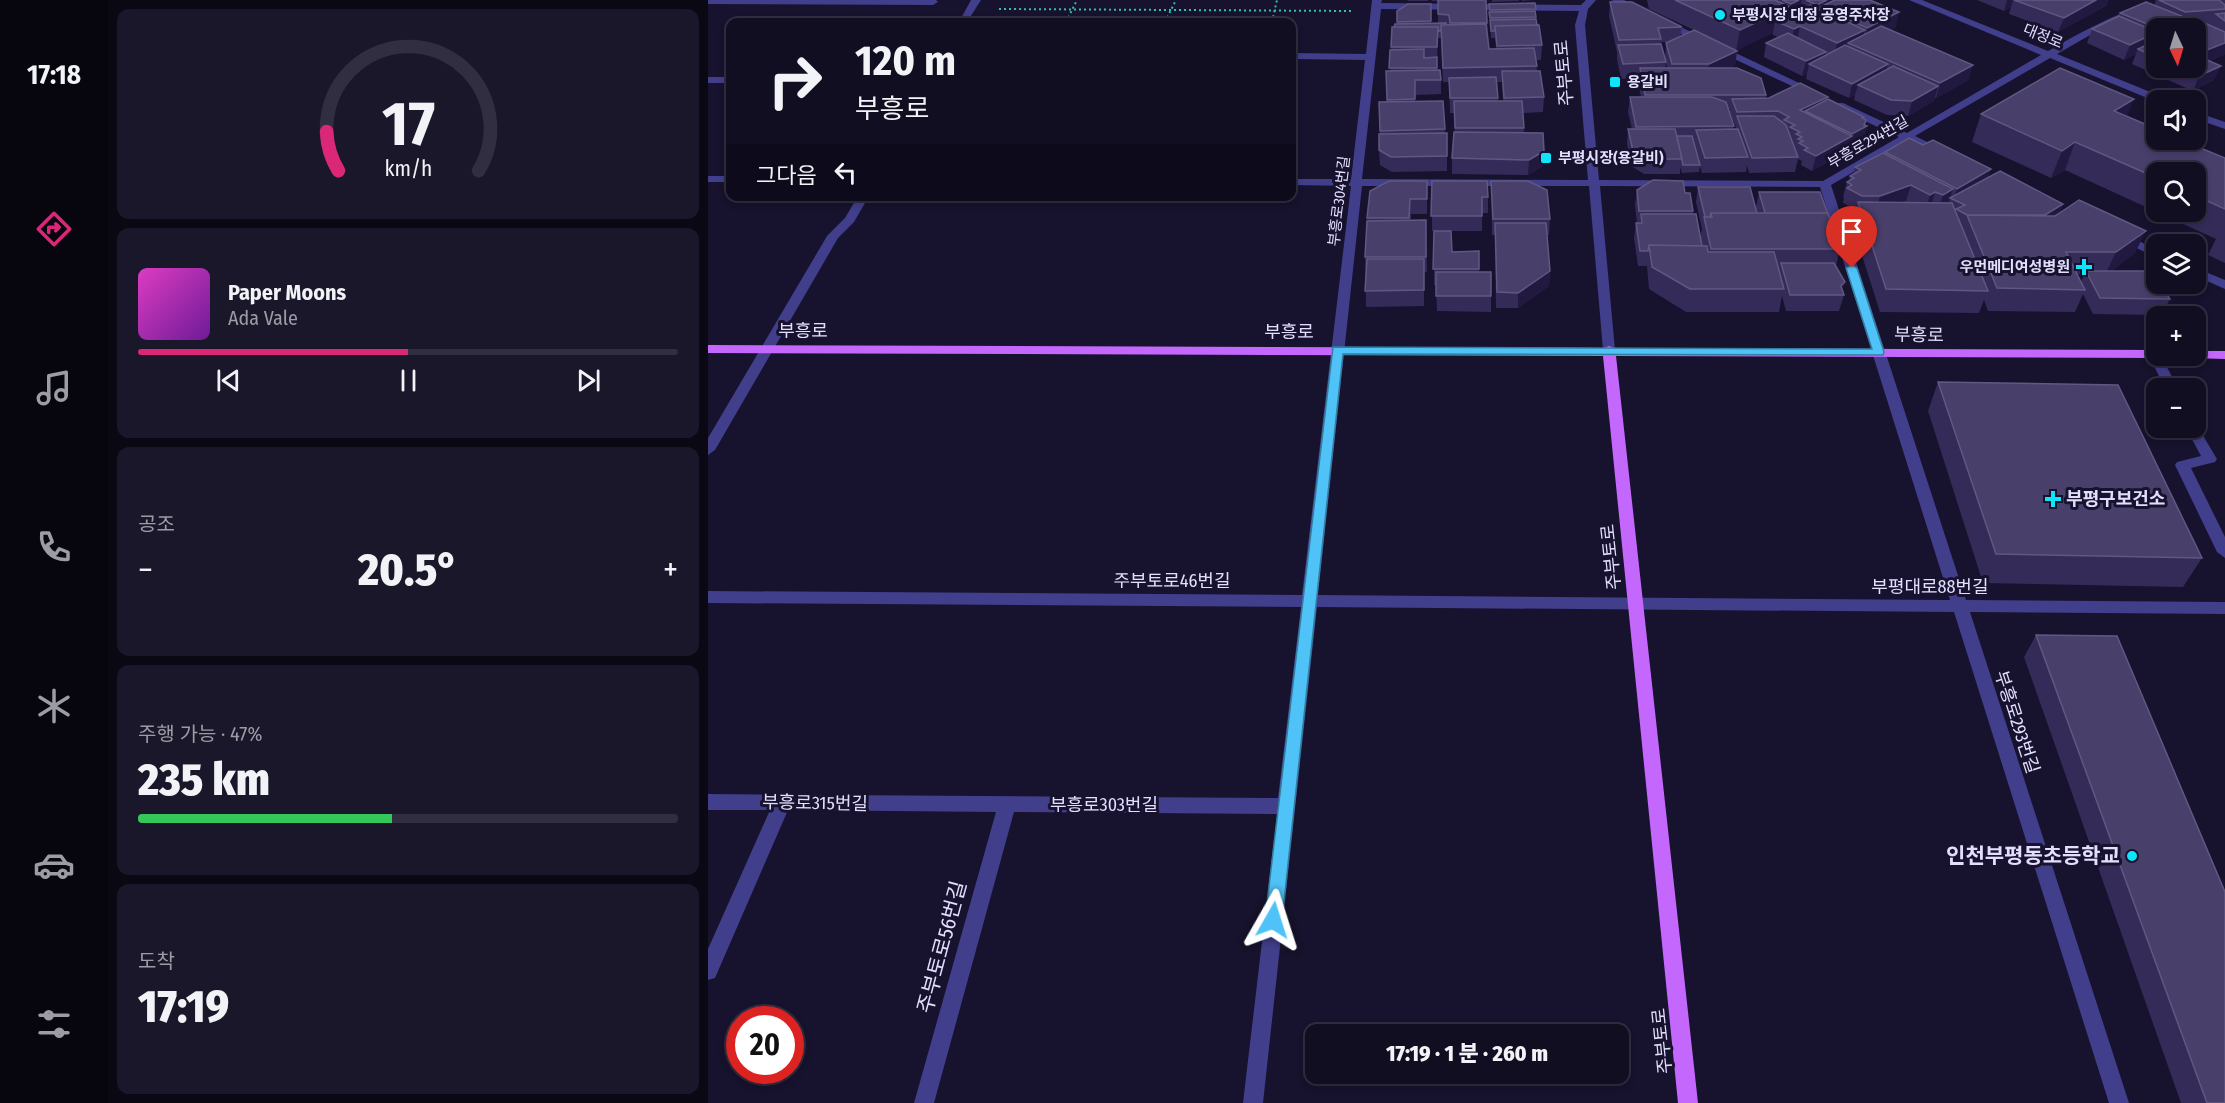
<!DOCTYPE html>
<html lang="ko">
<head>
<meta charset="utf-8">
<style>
	:root { --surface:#110e22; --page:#1a172a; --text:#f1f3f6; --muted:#9c9ca5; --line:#302e40; --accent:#db2777 }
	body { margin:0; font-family:"Fira Sans Condensed","Noto Sans KR",sans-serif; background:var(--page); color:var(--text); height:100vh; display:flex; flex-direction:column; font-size:22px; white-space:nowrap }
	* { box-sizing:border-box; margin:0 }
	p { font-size:20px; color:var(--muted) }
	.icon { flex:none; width:33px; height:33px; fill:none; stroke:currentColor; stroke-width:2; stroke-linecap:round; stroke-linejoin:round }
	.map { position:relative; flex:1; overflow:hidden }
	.details { display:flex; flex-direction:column; gap:9px; padding:9px; background:#090813; width:600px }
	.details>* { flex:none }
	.top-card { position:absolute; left:18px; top:18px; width:570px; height:183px; border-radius:12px; box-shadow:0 3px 9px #0003,0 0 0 2px var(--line); background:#110e22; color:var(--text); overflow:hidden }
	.needle { width:39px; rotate:176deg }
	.buttons { position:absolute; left:1438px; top:18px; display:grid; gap:12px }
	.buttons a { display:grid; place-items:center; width:60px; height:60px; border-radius:12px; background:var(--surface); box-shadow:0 3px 9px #0003,0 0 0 2px var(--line); font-size:30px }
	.speed { position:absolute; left:18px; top:1006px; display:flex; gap:12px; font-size:30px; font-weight:700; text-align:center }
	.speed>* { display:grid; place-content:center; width:78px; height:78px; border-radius:50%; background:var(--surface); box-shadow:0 3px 9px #0003,0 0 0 2px var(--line); line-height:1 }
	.speed .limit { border:9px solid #d22; background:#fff; color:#111 }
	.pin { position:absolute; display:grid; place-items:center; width:51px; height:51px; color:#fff; margin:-62px -26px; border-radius:50% 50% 50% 0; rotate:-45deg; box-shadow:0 0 6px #0007 }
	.pin .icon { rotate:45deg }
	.me { position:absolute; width:66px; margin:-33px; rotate:6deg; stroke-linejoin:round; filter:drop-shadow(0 0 4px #0008) }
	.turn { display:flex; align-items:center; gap:21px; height:126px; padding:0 30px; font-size:27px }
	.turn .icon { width:78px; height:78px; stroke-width:2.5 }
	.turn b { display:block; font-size:42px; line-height:51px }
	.then { display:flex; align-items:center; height:57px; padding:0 30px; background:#0003; gap:12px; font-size:22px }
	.big { font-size:45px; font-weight:800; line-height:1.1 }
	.details .widget { flex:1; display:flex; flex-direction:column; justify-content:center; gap:9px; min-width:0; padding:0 21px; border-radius:12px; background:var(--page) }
	.details .dial { align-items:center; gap:0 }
	.dial svg { height:156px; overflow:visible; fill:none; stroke:var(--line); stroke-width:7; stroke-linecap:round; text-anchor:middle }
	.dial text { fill:var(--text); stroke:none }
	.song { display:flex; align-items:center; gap:18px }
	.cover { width:72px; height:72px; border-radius:9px; background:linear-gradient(135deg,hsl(310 70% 55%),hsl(280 70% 35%)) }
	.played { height:6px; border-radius:3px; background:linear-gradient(90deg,var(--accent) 50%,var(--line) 50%) }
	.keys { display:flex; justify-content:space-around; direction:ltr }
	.heat { display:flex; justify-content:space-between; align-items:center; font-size:33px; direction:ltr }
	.charge { height:9px; border-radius:4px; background:linear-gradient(90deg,#34c759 47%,var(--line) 0) }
	.trip { position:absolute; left:597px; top:1024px; width:324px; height:60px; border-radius:12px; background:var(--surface); box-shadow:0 3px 9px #0003,0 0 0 2px var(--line); font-weight:800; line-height:60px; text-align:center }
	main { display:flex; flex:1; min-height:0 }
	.dock { display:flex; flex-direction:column; width:108px; justify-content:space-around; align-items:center; background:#07060e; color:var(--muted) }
	.dock .icon { width:42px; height:42px }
	.dock .current { color:var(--accent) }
	.dock b { font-size:27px; color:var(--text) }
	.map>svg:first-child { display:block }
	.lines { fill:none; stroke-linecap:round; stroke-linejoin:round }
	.path { stroke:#33beb4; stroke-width:2; stroke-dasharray:2 3; stroke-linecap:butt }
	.minor { fill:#413e8b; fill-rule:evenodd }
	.major { fill:#c467fd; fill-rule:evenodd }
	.wall { fill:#352b59; fill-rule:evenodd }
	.shaded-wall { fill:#211940 }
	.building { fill:#483f6b; stroke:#605882; stroke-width:1.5 }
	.route { fill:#4fc3f7; stroke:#337fa1; stroke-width:1.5 }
	.poi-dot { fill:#0ee5fb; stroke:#17122d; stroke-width:2 }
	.labels { text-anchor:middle; stroke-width:6; stroke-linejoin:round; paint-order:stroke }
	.far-poi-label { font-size:15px; font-weight:bold; fill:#e2defe; stroke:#17122d; text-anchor:start }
	.far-street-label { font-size:15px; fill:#e2defe; stroke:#17122d }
	.street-label { font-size:18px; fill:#e2defe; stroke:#17122d }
	.poi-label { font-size:18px; font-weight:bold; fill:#e2defe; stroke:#17122d; text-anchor:start }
	.near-poi-label { font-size:21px; font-weight:bold; fill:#e2defe; stroke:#17122d; text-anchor:end }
	.near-street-label { font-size:21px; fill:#e2defe; stroke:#17122d }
</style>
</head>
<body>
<main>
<nav class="dock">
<b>17:18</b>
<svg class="icon current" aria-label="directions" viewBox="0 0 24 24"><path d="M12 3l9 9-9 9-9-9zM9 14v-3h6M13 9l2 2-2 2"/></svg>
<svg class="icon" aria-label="music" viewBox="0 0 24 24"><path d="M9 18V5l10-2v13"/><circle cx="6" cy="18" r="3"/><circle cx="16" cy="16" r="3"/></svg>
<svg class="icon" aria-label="phone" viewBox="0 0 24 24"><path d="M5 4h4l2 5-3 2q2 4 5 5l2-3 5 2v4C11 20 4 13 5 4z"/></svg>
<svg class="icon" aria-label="climate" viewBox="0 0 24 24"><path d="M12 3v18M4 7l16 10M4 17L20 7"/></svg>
<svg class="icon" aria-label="car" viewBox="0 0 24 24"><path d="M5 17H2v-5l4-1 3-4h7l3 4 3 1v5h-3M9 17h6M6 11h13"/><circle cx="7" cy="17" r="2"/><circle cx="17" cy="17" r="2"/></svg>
<svg class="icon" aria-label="filters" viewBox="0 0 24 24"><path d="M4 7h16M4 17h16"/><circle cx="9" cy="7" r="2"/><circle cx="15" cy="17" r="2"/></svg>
</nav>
<section class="details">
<div class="widget dial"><svg viewBox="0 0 100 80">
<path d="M14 69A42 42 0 1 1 86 69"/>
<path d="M14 69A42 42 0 0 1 8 49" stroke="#db2777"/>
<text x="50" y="56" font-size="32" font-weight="700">17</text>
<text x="50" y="72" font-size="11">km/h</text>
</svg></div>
<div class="widget">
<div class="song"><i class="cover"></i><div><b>Paper Moons</b><p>Ada Vale</p></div></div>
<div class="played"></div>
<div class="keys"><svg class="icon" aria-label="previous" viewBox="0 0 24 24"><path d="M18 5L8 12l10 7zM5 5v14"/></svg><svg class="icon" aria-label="pause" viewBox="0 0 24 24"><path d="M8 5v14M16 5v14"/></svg><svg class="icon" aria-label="next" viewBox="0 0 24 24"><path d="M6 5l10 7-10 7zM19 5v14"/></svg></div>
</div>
<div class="widget"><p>공조</p>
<div class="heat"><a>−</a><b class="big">20.5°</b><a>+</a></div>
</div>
<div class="widget"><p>주행 가능 · 47%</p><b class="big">235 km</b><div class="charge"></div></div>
<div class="widget"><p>도착</p><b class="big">17:19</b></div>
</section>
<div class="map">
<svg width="1517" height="1103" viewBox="0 0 1517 1103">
	<rect width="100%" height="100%" fill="#17122d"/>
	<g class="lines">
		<path class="path" d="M291 9 643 11
			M358 22 369 0
			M457 22 468 0
			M564 22 569 0"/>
		<path class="minor" d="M0 0H228L230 2 225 5 0 4Z
			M263 0H273L259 22H251Z
			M664 0H674L673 3 873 5 878 0H888L880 9 877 25 891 180 1115 181 1191 137 1127 107V103H1135L1199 133 1333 55 1201 0H1214L1340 51C1361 39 1428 0 1449 6L1424 11 1349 54 1457 98 1458 100 1449 102 1342 58 1207 136 1238 151V155H1230L1199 141 1123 185 1258 600 1517 602V614L1262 612 1421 1103H1401L1246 612 609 607 555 1103H535L569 814 306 812 226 1103H206L288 812 80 810 7 978 0 980V949L62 810H0V794L570 798 593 607 0 603V591L594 595 643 186 584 185V179H643L657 60 584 59V53L658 54ZM673 9 871 11 867 25 880 180 654 179ZM654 186H881L895 350 901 354 907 350 892 186 1112 187 1242 600 610 595Z
			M903 0H916L935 10 927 12Z
			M952 20H958L1112 93 1103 95 952 24Z
			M0 77H22V83H0Z
			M1488 112 1517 122V129L1488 119Z
			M0 176H22V182H0Z
			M150 196H161L146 222 130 238 7 450 0 455V438L119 236 137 218Z
			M1414 234 1449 249V258L1410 239 1408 237Z
			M1488 268 1517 280V289L1488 276Z
			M1446 350 1449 351V356H1453L1470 388H1457L1440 354Z
			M1488 424 1509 459 1507 462 1483 468 1517 537V558L1509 552 1467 465 1469 462 1493 456 1478 428H1488Z"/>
		<path class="major" d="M0 345 896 348 901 346 906 348 1449 350V356H1454L1449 358 908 356 990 1103H970L895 356 0 353Z
			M1488 351H1517V359L1483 358 1482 356H1488Z"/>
	</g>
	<path class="wall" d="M699 0H720V1H701Z
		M724 0H778L781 49H788L787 38H783L781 4 828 9V19L834 45 833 60H828L829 71 836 97 835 112 815 113 816 133 836 151 835 166 820 175 744 174V158L747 132 746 113H742L741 82H735L733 38H730L729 62V70L733 80V94L707 95V101H735L737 134 739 133V171L684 172 672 165 671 150 672 134 671 102H679L678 71H682L684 27H686L689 24V11L723 4V24L730 23V1H724ZM789 82H794L795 101H790Z
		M784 0H811V1L784 2Z
		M814 0H827L814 1Z
		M939 0H1162L1188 27 1182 30 1261 80 1228 98H1227L1226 101 1200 116 1179 115 1146 100 1147 95 1141 98 1098 79 1099 74 1094 76 1056 57 1058 43 1070 37 1065 35V33L1028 50 1029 51 1027 65 1021 68 1058 95V98L1119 100 1158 120 1156 141 1141 149 1140 151 1104 171 1093 165 1094 161 1090 159 1087 172 1041 173 1039 165 1038 172 994 173 992 166 991 172 974 173 972 167V174H936L923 166 919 144 920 129H924L920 112 922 97H933L930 83 931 78 913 79 909 59V52L901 16 902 2 974 27 972 37 986 30 941 9ZM953 42H961L958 43 957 57 959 68H957L958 62ZM1020 109H1022V113L1028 127 1027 129H1025L1026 126Z
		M1269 0H1400L1398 6 1350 32 1301 14 1303 7 1296 11Z
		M1448 0H1511L1512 1V0H1517V54L1502 61 1506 80 1485 91 1424 64 1428 54 1416 60 1379 43 1384 29 1411 16 1412 13 1446 5ZM1472 26H1479L1488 28V68H1449V28Z
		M1273 114 1419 116 1517 158V263L1500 255 1508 239 1357 170 1343 178 1264 142ZM1449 172H1488V212H1449Z
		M1215 145 1283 169 1280 177 1355 204 1352 212 1427 253 1403 271 1462 299 1454 315 1385 314 1375 294 1367 312 1280 311 1276 300 1271 313 1172 312 1144 224 1148 210 1135 203 1136 198 1135 197 1139 182 1141 181 1142 176 1145 174 1147 167 1177 154V152ZM1369 274 1376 275 1373 282Z
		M719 181V214H703V220H718L719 272H716V306L658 307 657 257 659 218Z
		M724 181 780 197V213H774V231H743L744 252 771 251V272L783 296V312L729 311 728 285H726V231H724Z
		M783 181 842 219 841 235H839L842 271 841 286 810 308H788L787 235H784Z
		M990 187 1048 207 1051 192 1121 218 1132 249 1128 266 1136 295 1131 311H1078L1074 296 1071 312H978L941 289 939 266H930L926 238 928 223H929L927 205 929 190 977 193 985 211V214L992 237 994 229 988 202Z
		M1230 382 1494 558 1475 587 1275 583 1220 411Z
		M1328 635 1517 1103H1473L1316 657Z"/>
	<path class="shaded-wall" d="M1074 0H1094L1091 12 1080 18 1083 4Z
		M1119 0H1142L1112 7 1110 17 1106 19 1109 5Z
		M1299 0H1305L1303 7 1296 11Z
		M1388 0H1400L1398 6 1350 32 1356 18Z
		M1082 7 1078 25 1067 21 1065 33 1028 51 1032 30Z
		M1191 12 1188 27 1156 42 1159 28Z
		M1476 17 1471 28H1452Z
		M1092 26 1089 40 1083 43 1086 29Z
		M1157 30 1153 44 1140 43 1138 51 1126 57 1129 43Z
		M1449 32 1443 47 1430 49 1428 54 1416 60 1422 45Z
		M1449 33V41L1444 43Z
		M1517 43V54L1493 65 1499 50Z
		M1029 51 1027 65 999 79 1001 64Z
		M1118 52 1115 66 1101 64 1099 74 1094 76 1098 61Z
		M1180 64 1176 79 1150 85 1147 95 1141 98 1144 84Z
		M1265 65 1261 80 1228 98 1232 83Z
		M1513 66 1506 80 1485 91 1491 76Z
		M1230 86 1226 101 1200 116 1204 101Z
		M1120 97 1117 112 1097 111 1095 123 1092 110Z
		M1426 99 1415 126 1406 111Z
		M1156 117 1153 129 1158 120 1156 128 1159 126 1156 141 1141 149 1140 151 1104 171 1108 156 1144 136 1154 118Z
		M1367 142 1357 170 1343 178 1354 151Z
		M836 151 835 166 820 175 821 160Z
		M1283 169 1278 184 1245 199 1249 189Z
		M1203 185 1198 201 1168 211 1172 196Z
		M1245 189 1240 205 1230 211 1235 195Z
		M1227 192 1223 207 1217 211 1222 195Z
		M1355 204 1349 220 1337 215Z
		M1438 231 1427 253 1397 275 1408 252Z
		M842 271 841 286 810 308V293Z"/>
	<path class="building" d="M730 0H778L779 23H742L741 15 730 14Z
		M967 0H1067L1082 7 1032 30Z
		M1074 0H1091L1083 4Z
		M1098 0H1119L1109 5Z
		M1127 0H1162L1191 12 1159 28 1112 7Z
		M1306 0H1388L1356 18Z
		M1451 0H1511L1517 5V9L1477 12Z
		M902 2H924L974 27 950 28 953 39 911 40Z
		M1438 2 1476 17 1452 28H1449L1412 13Z
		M827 3 828 9 782 10 781 4Z
		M700 4H723V21L689 22V11Z
		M1102 5 1157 30 1129 43 1092 26 1086 29 1067 21Z
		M827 11 828 17 782 18 781 12Z
		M1517 13V21L1508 14Z
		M1411 16 1449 32 1422 45 1384 29Z
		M828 19 829 25 787 26V31H783L782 20Z
		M1492 21 1517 32V43L1499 50 1488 45V28H1472Z
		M738 23V25H733V31H730V27H686L687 24Z
		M778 24 781 49 826 48 829 66 735 68 733 25Z
		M831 25 834 45 789 46 787 26Z
		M1173 26 1265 65 1232 83 1140 43Z
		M684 27H730L729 47H683Z
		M986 30 1029 51 1001 64H964L958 43Z
		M1080 33 1118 52 1098 61 1058 43Z
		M1449 40V58L1430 49Z
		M953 44 958 62 915 64 910 45Z
		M1137 45 1180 64 1144 84 1101 64Z
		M716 49V58L729 57V68H681L682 50Z
		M1488 55 1513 66 1491 76 1471 68H1488Z
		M1185 66 1230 86 1204 101 1183 100 1150 85Z
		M932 68H1029L1053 78 1058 95H937Z
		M1352 68 1426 99 1406 111 1449 129V140H1473L1517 158V209L1488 196V172H1449V178L1367 142 1354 151 1273 114Z
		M732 70 733 80H707V99L679 100 678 71Z
		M794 71H832L836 97 796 98Z
		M788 77 790 98H742L741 78Z
		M1092 83 1120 97 1092 110 1144 136 1108 156 1096 150 1100 148 1091 143 1095 141 1090 139 1094 137 1088 134 1092 132 1082 127 1087 125 1076 120 1081 117 1070 111 1029 112 1024 99 1061 98Z
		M922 97H1004L1018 102 1026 126 928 127Z
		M1120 99 1156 117 1154 118 1158 120 1156 125 1159 126 1144 134 1097 111Z
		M735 101 737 129 672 131 671 102Z
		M746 101H814L816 128H747Z
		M1029 116H1066L1078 125 1090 157 1044 158Z
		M920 129H967L974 159H938L925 151Z
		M1030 129 1040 157 997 158 988 130Z
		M746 132 835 133 836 151 821 160 744 158Z
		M739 133V156L683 157 671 150V134Z
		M969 136H984L992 165H975Z
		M1201 138 1215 145 1225 140 1283 169 1249 189 1177 152Z
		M1175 153 1245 189 1235 195 1227 192 1222 195 1203 185 1172 196H1154L1139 188 1144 185 1139 182 1146 178 1142 176 1153 170 1147 167Z
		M1292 171 1355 204 1337 215H1259L1248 209 1257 205 1242 198Z
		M945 180 975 181 977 193H982L985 211H931L929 190Z
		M681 181H719V199H702L701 218H659L662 191Z
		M724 181H779L780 197H774V216H723Z
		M783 181H820L839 190 842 219H785Z
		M990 187H1042L1049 213H1003L1002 217H997Z
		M1051 192H1112L1121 217 1120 213H1057Z
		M1371 200 1438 231 1408 252H1358L1377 290 1289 288 1259 215 1347 216Z
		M1150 202 1244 203 1280 291 1178 289Z
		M1003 213H1120L1132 249H1003L996 217H1004Z
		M933 214H988L994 246 941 245 940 251H932L928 223H934Z
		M718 220V257H657L659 221Z
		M787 223H838L842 271 810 293 789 292Z
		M726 231H743L744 252 771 251V269H725Z
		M941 245 999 246 1000 252H1066L1076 289H982L944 267Z
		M659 259H716V290L657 291Z
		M1073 263H1126L1137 282 1133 286 1136 295H1082Z
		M1378 271H1445L1449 278V284H1452L1462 299 1392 298Z
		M728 272H783V296H728Z
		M1230 382 1410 385 1494 558 1288 554Z
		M1328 635 1409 636 1517 892V1103H1499Z"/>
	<path class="route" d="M1144 265 1149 268 1176 352 1175 355 635 354 574 920 571 926 565 928 559 926 557 920 625 347 1164 349 1138 268Z"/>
	<g class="poi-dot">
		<circle cx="1012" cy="15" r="6"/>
		<rect x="901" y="76" width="12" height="12" rx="3"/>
		<rect x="832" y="152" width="12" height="12" rx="3"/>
		<path d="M1373 258h6v6h6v6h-6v6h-6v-6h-6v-6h6z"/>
		<path d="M1342 490h6v6h6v6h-6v6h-6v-6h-6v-6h6z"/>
		<circle cx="1424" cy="856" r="6"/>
	</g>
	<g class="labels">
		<g class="far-poi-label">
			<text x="1024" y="20">부평시장 대정 공영주차장</text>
			<text x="919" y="87">용갈비</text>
			<text x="850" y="163">부평시장(용갈비)</text>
			<text x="1362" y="272" text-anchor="end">우먼메디여성병원</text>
		</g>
		<g class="far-street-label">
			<text transform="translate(1335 36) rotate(22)" y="5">대정로</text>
			<text transform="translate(1160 142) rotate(-30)" y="5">부흥로294번길</text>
			<text transform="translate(631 201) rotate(-83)" y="5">부흥로304번길</text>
		</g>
		<g class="street-label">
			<text transform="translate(856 73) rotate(-95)" y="6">주부토로</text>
			<text x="95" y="337">부흥로</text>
			<text x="581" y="338">부흥로</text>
			<text transform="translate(1211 335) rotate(1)" y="6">부흥로</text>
			<text transform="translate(903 557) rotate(-96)" y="6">주부토로</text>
			<text x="464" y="587">주부토로46번길</text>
			<text x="1222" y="593">부평대로88번길</text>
			<text transform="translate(1309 722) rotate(72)" y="6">부흥로293번길</text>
			<text transform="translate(107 803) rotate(1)" y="6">부흥로315번길</text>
			<text x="396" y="811">부흥로303번길</text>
			<text transform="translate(954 1041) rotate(-96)" y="6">주부토로</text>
		</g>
		<g class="poi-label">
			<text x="1358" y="505">부평구보건소</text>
		</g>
		<g class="near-poi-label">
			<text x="1412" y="863">인천부평동초등학교</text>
		</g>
		<g class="near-street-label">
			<text transform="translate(234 947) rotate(-75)" y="7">주부토로56번길</text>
		</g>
	</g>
</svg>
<div class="buttons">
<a><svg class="needle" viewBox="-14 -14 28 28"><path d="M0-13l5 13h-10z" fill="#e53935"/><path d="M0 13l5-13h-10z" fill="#9c9ca5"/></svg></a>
<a><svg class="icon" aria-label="sound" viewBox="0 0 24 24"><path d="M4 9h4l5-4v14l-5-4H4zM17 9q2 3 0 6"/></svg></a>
<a><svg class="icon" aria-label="search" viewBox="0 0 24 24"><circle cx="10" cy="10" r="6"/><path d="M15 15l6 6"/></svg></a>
<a><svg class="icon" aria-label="layers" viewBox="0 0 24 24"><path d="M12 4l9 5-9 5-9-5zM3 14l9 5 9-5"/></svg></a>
<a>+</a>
<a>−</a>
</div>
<div class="speed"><div class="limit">20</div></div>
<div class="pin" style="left:1144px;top:268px;background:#d93025"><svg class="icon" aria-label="arrive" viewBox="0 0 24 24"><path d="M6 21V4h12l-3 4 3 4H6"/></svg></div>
<svg class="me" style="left:565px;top:920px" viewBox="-20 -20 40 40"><path d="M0-17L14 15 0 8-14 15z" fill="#4fc3f7" stroke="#fff" stroke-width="4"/></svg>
<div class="trip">17:19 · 1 분 · 260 m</div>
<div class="top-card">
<div class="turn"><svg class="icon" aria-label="right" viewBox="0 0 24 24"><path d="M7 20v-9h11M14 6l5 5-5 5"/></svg><div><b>120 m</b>부흥로</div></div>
<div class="then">그다음<svg class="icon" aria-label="left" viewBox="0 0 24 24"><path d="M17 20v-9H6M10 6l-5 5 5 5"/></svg></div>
</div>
</div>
</main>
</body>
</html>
